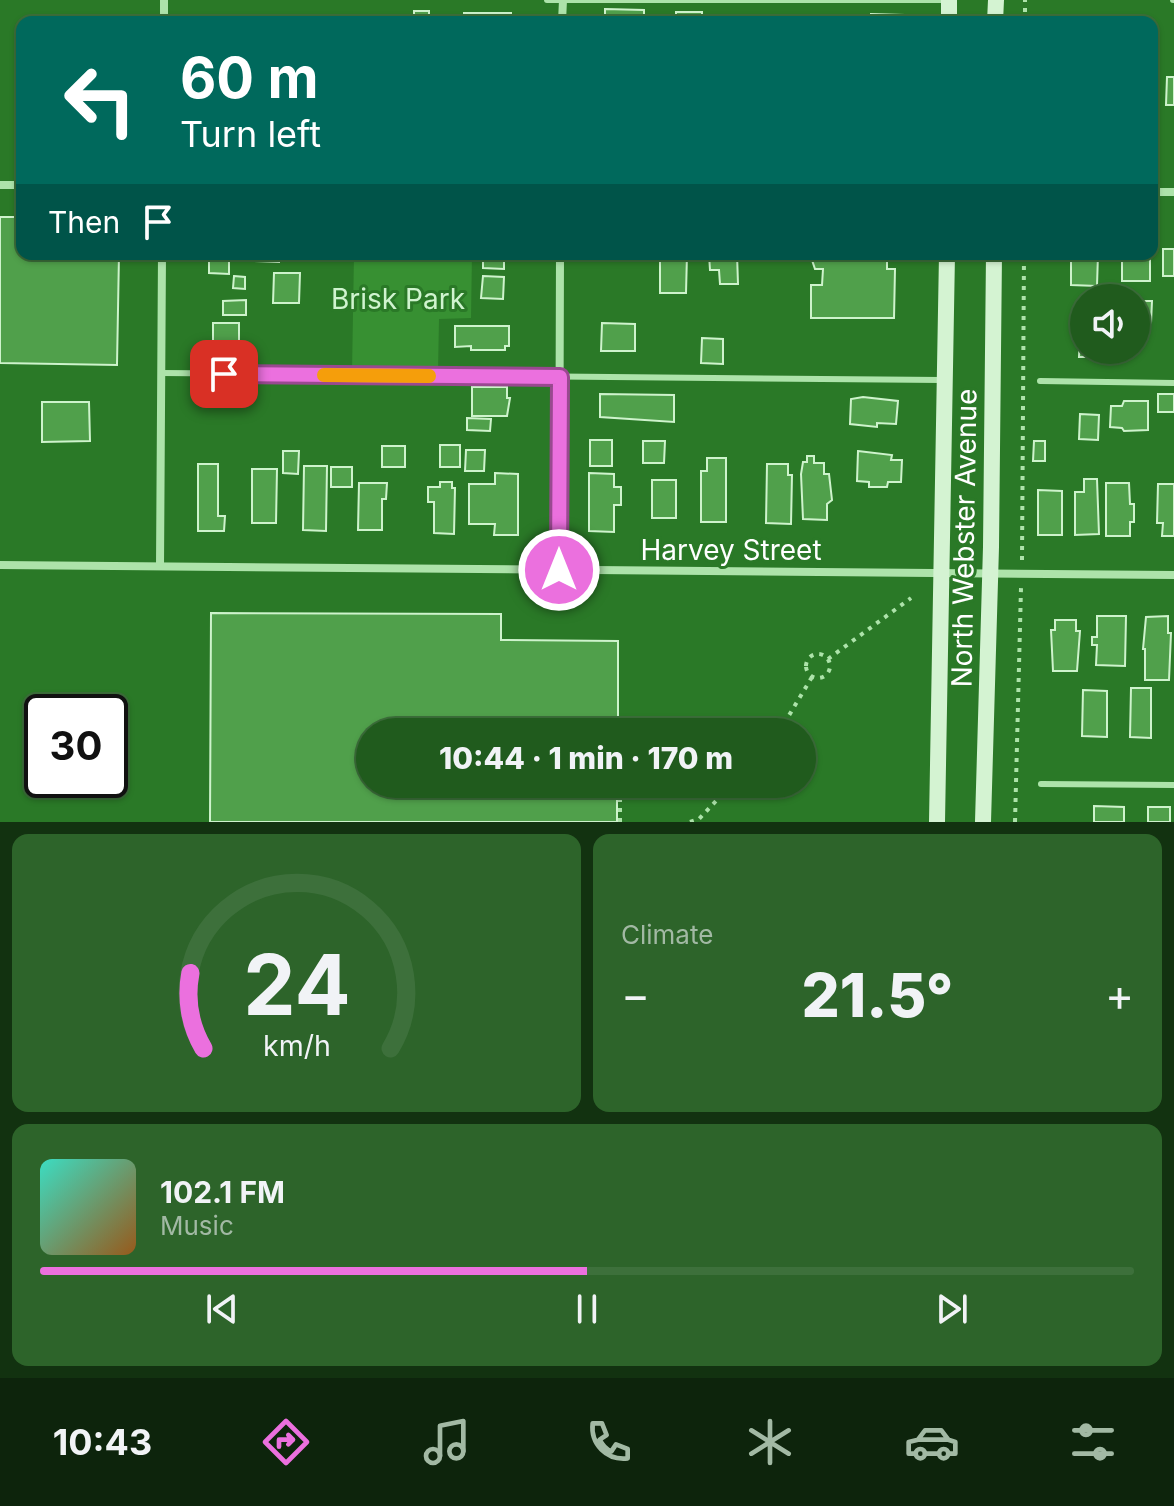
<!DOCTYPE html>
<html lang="en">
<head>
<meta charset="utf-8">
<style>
	:root { --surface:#205b1d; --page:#2d642a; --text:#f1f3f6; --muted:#a2b9a4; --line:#3d703b; --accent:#eb70de }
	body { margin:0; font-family:Inter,sans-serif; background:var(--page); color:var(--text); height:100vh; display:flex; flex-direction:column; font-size:30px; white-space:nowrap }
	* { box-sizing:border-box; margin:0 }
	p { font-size:26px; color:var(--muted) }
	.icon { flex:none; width:44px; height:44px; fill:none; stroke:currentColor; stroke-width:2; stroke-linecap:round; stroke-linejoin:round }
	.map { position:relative; height:822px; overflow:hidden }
	.drawer { display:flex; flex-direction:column; gap:12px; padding:12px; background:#123210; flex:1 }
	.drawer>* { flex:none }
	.guide { position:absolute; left:16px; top:16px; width:1142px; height:244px; border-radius:16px; box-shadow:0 2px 6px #0004,0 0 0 2px var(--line); background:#00695c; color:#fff; overflow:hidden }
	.fabs { position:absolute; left:1070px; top:284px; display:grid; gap:16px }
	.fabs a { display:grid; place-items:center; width:80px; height:80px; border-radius:50%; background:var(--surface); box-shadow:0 2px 6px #0004,0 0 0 2px var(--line); font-size:40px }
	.speed { position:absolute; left:24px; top:694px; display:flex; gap:16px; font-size:40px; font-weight:700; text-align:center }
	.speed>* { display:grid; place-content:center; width:104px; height:104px; border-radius:50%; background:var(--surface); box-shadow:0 2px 6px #0004,0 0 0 2px var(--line); line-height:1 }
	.speed .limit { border:4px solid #111; border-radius:12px; background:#fff; color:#111 }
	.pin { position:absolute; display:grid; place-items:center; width:68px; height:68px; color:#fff; margin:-34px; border-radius:16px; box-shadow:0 4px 12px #0006 }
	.me { position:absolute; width:88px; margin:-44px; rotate:0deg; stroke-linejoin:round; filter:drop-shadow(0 0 6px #0008) }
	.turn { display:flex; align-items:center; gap:28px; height:168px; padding:0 32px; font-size:36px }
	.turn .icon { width:104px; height:104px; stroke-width:2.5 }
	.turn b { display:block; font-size:56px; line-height:68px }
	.then { display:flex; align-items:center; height:76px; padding:0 32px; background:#0003; gap:16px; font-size:30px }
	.big { font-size:60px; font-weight:800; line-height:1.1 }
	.drawer .card { flex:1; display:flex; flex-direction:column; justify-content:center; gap:12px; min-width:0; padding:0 28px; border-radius:16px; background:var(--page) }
	.drawer .dial { align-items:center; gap:0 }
	.dial svg { height:208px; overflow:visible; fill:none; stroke:var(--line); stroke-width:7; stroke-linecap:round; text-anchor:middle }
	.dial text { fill:var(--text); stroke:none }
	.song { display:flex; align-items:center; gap:24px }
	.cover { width:96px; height:96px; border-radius:12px; background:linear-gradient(135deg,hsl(170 70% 55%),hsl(30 70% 35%)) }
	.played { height:8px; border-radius:4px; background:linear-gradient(90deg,var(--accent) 50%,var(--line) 50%) }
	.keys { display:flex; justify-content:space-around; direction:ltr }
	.heat { display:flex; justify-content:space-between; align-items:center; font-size:44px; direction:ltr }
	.drawer .tiles { flex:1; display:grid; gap:12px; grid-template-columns:1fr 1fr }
	.card:last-child { grid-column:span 2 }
	.trip { position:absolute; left:356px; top:718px; width:460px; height:80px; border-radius:40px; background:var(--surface); box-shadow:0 2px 6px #0004,0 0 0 2px var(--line); font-weight:800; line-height:80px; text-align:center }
	.menu { display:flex; height:128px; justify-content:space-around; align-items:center; background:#0d240c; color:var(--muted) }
	.menu .icon { width:56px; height:56px }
	.menu .selected { color:var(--accent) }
	.menu b { font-size:36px; color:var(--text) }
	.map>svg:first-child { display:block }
	.green { fill:#379032 }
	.building { fill:#50a04b; stroke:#cef3cc; stroke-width:2 }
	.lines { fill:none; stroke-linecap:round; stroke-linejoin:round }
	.path { stroke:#ade3aa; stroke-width:4; stroke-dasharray:4 6; stroke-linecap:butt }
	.service { stroke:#ade3aa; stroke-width:6 }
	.minor { stroke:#ade3aa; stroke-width:8 }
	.secondary { stroke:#d4f3d2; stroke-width:16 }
	.route-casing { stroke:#994990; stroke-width:20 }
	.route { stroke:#eb70de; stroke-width:14 }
	.slow { stroke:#f59e0b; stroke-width:14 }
	.labels { text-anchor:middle; stroke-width:6; stroke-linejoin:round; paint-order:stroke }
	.park-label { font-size:28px; fill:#d0f4cf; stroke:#2a7927 }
	.street-label { font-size:28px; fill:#fff; stroke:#2a7927 }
</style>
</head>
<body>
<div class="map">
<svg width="1174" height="822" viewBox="0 0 1174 822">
	<rect width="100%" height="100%" fill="#2a7927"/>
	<path class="green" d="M354 254H472L471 318 439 319 438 372H352Z"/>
	<path class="building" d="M605 9 644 10V22H605Z
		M414 11H429V22H414Z
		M676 12H702V22H676Z
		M464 13H511V22H464Z
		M871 14 904 15V22H871Z
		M1167 77H1174V105H1166Z
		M0 217H22V254H119L117 365 0 363Z
		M1163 249H1174V276H1163Z
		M209 254H229V274L209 273Z
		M254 254H279V262L254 261Z
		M483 254H512V255H504V269L483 268Z
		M660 254H687L686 293H660Z
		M709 254H737L738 284H720L719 270H710Z
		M810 254H887V269H895L894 318H811V285H822L823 269H815Z
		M1071 254H1098L1097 286 1071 285Z
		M1122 254H1150V281H1122Z
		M274 273H300L299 303H273Z
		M234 276 245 277V289L233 288Z
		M483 276 504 277 503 299 481 298Z
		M246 300V315H223V301Z
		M1139 301H1152L1151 323H1138Z
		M213 323H239V355H213Z
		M602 323 635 324V351H601Z
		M455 326H509V346H505V350H471V346L455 347Z
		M1080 331H1084V350H1097V357H1079Z
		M702 338 723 339V364L701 363Z
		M472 387H507V398H510L507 416H472Z
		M600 394 674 395V422L600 417Z
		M1158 394H1174V412H1158Z
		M863 397 898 401 896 424 877 423V427L850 424 851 399Z
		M1124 401H1148V430L1124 431 1122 428 1110 427 1111 406H1122Z
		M42 402H89L90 441 42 442Z
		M1080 414 1099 415 1098 440 1079 439Z
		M467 418 491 419 490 431 467 430Z
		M590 440H612V466H590Z
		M643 441H665L664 463H643Z
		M1034 441H1045V461H1033Z
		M440 445H460V467H440Z
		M382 446H405V467H382Z
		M466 450H485L484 471H465Z
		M283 451H299L298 474 283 473Z
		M858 451 892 455 891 460H902L901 482H888L887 487H869V482L857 481Z
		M807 456H814V463H824V474H829L832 500 827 504V520L803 519 801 474 803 462H807Z
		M707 458H726V522H701V471H707Z
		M198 464H218V516H225L224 531H198Z
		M767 464H788V475H792L791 524 766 523Z
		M304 466H327L326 531 303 530Z
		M331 467H352V487H331Z
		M252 469H277L276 523H252Z
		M495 473 518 474V535H494L495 524H469V484H495Z
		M589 473 614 474V487H621V505H614V532L589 531Z
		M1084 479H1097L1099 534 1075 535V492H1084Z
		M652 480H676V518H652Z
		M440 482H452V488H455L454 534 434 533V502H428V487H440Z
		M359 483H387L386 499H382V530H358Z
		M1106 483H1129L1130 504H1134V522H1130V536H1106Z
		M1158 484H1174V536H1162L1163 523H1157Z
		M1038 490 1062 491V535H1038Z
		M211 613 501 614V640L618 641V732H370V784H617V822H210Z
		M1097 616H1126L1125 666 1096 665 1097 645H1092V637H1097Z
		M1168 616V633H1171L1169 680H1145V649H1143L1146 617Z
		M1055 620H1076V631H1080L1077 671H1053L1051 630H1055Z
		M1131 688H1151V738L1130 737Z
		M1083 690 1107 691V737L1082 736Z
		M1094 806 1124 807V822H1094Z
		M1148 807H1170V822H1148Z"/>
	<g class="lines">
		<path class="path" d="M1025 22V0
			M1022 560 1024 254
			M806 666a12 12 0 1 1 24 0a12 12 0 1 1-24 0Z
			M828 659 911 598
			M779 732 812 677
			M620 822V797
			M690 822 699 819 732 784
			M1015 822 1021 588"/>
		<path class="service" d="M547 0H944
			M1173 0H1174
			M161 373 942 380
			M1040 381 1174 383
			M1041 784 1174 785"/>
		<path class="minor" d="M164 22V0
			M562 22 563 0
			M0 185H22
			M1152 192H1174
			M0 565 1174 575
			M160 566 162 254
			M559 570 560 254"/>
		<path class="secondary" d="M949 22V0
			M995 22 996 0
			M937 822 947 254
			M983 822 991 547 994 254"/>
	</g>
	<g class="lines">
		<defs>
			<path id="route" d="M224 374 560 377 559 570"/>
		</defs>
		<use href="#route" class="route-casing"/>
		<use href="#route" class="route"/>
		<path class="slow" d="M324 375 429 376"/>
	</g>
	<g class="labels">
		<g class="park-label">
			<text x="398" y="309">Brisk Park</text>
		</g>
		<g class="street-label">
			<text transform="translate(964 538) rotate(-89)" y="10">North Webster Avenue</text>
			<text x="731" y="560">Harvey Street</text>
		</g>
	</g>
</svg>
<div class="fabs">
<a><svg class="icon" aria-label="sound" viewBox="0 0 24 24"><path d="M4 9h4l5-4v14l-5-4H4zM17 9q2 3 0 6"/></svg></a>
</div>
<div class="speed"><div class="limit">30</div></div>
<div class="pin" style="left:224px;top:374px;background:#d93025"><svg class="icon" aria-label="arrive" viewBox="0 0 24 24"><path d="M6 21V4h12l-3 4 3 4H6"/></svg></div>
<svg class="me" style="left:559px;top:570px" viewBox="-20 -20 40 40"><circle r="17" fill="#eb70de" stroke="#fff" stroke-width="3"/><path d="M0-11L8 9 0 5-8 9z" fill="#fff"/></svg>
<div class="trip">10:44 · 1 min · 170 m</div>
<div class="guide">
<div class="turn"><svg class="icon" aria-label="left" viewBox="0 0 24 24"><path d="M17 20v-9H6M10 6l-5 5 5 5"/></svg><div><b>60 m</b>Turn left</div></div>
<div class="then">Then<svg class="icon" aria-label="arrive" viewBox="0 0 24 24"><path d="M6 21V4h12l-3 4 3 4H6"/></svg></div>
</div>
</div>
<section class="drawer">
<div class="tiles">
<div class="card dial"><svg viewBox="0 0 100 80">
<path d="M14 69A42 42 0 1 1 86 69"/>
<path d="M14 69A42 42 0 0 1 9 40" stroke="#eb70de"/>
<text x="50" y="56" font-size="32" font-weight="700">24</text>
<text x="50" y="72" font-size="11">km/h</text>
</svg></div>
<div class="card"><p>Climate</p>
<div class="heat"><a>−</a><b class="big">21.5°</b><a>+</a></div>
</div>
<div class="card">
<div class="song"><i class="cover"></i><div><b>102.1 FM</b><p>Music</p></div></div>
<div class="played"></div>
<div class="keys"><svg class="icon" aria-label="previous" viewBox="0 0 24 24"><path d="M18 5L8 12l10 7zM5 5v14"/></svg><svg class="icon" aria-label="pause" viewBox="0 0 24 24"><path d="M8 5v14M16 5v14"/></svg><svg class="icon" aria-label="next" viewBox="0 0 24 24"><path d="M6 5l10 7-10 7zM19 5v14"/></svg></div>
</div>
</div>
</section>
<nav class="menu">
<b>10:43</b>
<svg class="icon selected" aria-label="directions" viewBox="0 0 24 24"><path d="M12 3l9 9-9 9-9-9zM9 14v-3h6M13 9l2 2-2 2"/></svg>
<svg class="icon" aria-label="music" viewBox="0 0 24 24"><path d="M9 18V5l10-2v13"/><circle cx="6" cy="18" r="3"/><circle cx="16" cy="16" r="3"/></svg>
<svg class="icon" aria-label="phone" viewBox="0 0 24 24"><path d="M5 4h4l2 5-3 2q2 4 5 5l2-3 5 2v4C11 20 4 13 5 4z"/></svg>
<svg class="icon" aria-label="climate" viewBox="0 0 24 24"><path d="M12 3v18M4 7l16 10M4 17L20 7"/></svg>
<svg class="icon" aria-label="car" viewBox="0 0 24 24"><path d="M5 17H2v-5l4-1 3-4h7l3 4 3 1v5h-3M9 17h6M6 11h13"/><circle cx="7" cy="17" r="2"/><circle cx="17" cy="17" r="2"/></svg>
<svg class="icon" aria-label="filters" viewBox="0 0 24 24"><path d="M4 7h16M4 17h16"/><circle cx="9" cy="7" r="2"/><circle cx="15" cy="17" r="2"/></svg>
</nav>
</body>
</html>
